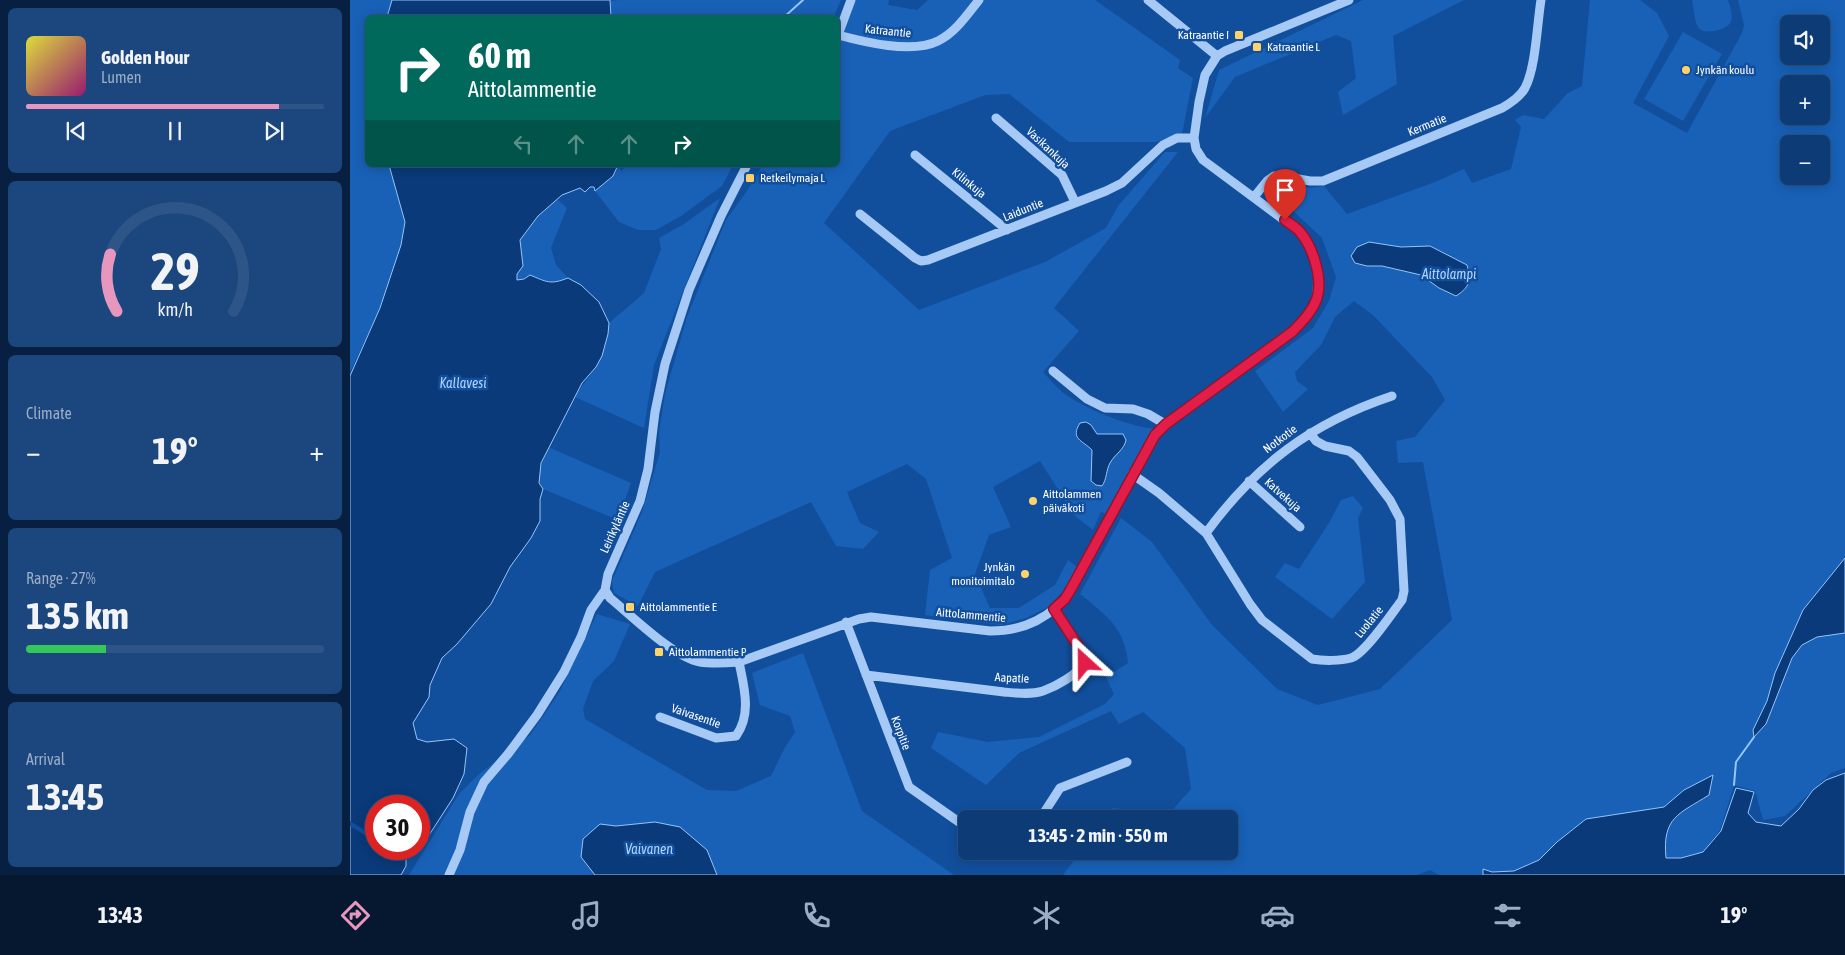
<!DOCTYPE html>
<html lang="en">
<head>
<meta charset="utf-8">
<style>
	:root { --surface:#0d3b76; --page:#1b467e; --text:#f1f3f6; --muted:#9aadc5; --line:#2d5588; --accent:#e797bd }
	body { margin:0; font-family:"Asap Condensed",sans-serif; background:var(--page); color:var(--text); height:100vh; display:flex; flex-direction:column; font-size:19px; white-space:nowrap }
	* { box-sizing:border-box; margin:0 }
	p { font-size:16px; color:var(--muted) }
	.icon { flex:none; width:28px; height:28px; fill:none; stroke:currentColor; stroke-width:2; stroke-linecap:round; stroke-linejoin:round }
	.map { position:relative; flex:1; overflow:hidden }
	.sheet { display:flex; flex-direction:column; gap:8px; padding:8px; background:#072041; width:350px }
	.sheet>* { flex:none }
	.guide { position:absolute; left:15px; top:15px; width:475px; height:152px; border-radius:8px; box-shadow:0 2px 12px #0003,0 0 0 1px var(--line); background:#00695c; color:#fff; overflow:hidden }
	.buttons { position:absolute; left:1430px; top:15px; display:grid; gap:10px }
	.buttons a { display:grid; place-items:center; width:50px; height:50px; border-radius:8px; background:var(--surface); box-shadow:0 2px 12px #0003,0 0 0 1px var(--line); font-size:25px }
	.speed { position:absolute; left:15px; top:795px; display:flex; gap:10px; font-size:25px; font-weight:700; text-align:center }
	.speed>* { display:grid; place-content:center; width:65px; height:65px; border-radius:50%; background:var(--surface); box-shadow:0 2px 12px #0003,0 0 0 1px var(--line); line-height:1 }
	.speed .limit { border:8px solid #d22; background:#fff; color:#111 }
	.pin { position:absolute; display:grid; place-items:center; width:42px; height:42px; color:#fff; margin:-51px -21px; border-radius:50% 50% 50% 0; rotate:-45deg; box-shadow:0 0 5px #0007 }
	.pin .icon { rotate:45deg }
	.me { position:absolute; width:55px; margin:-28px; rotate:336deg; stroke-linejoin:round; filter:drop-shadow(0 0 4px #0008) }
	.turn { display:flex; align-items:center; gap:18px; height:105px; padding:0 20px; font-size:22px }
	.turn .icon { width:65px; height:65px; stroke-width:2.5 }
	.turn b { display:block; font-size:35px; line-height:42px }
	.lanes { display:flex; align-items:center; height:48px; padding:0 20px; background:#0003; justify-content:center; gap:25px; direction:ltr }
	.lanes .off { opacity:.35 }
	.big { font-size:38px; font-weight:700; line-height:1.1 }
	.sheet .widget { flex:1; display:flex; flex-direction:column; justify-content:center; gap:8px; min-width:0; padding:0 18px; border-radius:8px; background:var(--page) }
	.sheet .dial { align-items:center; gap:0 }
	.dial svg { height:130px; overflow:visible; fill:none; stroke:var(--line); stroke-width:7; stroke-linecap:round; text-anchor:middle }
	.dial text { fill:var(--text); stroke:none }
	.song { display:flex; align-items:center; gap:15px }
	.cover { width:60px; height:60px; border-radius:8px; background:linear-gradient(135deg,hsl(60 70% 55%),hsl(320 70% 35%)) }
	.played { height:5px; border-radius:2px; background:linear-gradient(90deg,var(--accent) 85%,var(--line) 85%) }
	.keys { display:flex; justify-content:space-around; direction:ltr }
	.heat { display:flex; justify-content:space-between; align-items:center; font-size:28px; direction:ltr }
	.charge { height:8px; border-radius:4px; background:linear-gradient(90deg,#34c759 27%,var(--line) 0) }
	.trip { position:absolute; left:608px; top:810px; width:280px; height:50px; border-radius:8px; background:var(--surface); box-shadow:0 2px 12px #0003,0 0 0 1px var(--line); font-weight:700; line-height:50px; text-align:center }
	.tabs { display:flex; height:80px; justify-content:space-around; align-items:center; background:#05182f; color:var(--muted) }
	.tabs .icon { width:35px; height:35px }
	.tabs .on { color:var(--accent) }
	.tabs b { font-size:22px; color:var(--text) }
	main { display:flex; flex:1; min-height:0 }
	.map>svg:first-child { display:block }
	.green { fill:#1861b7; fill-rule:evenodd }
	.water { fill:#0a3a79; stroke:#97c5f8 }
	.pier { fill:#114f9d }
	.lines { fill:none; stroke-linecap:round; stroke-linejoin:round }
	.stream { stroke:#97c5f8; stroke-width:2 }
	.minor { stroke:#a6caf5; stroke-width:9 }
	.route-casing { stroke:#92132f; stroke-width:12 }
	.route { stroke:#e11d48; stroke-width:9 }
	.poi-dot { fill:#ffd369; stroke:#114f9d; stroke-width:2 }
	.labels { text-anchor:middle; stroke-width:5; stroke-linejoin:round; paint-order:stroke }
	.street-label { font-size:12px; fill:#fff; stroke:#114f9d }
	.poi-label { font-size:12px; fill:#fff; stroke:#114f9d; text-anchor:start }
	.water-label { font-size:14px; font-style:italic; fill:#b2d4fb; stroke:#114f9d }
</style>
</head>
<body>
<main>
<section class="sheet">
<div class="widget">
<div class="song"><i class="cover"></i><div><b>Golden Hour</b><p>Lumen</p></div></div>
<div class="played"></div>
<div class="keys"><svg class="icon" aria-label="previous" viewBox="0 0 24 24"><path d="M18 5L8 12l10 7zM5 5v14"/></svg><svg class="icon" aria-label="pause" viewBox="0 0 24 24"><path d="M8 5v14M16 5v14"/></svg><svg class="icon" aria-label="next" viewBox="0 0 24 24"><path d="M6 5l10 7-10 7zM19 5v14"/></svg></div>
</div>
<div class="widget dial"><svg viewBox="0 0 100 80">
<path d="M14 69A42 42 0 1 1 86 69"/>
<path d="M14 69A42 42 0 0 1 10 34" stroke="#e797bd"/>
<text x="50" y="56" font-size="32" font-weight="700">29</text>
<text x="50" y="72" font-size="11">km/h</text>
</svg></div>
<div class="widget"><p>Climate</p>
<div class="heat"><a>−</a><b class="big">19°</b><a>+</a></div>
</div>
<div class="widget"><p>Range · 27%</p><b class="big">135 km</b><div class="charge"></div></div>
<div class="widget"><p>Arrival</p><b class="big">13:45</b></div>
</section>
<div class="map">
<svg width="1495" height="875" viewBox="0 0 1495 875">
	<rect width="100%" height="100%" fill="#114f9d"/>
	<path class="green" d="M0 0H42L37 17 18 18V165H39L55 222 51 245 30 308 0 372Z
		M269 0H491L483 18 261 17 259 1Z
		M504 0H539L538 5 567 10 578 0H745L830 60 828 68 843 78 832 134 806 142H719L659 94 635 95 540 131 474 223 569 310 695 262 756 228 768 206 815 152H828L704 308 729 331 693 372C699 378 705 386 712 392 735 409 777 426 806 429L757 514 751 512 743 530 725 516 690 461 643 487 661 527 639 535 625 574 640 608H669L705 585 718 560 727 567 715 589 698 607 676 618 651 625 575 615 580 570 602 558 576 479 557 464 497 492 510 523 529 532 513 549 486 546 461 502 305 572 288 606 264 593 262 581 292 512 310 452 309 433 315 394 337 317 376 220 394 195 408 174 412 165H488V33Z
		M1013 0H1114L1043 36 1047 84 993 115 988 92 1006 78 1001 41 986 35 885 77 855 118 869 70Z
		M1240 0H1290L1307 13 1319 36 1283 103 1337 133 1392 33 1394 25 1388 0H1495V558L1453 610 1425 673 1417 701 1403 730 1416 724C1428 698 1437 644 1468 636 1477 634 1486 634 1495 633V768L1481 773 1435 816 1413 820 1405 791 1384 785 1370 830 1353 852 1331 858H1316L1315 838 1324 817 1359 795 1334 790 1314 807 1235 819 1207 842 1189 860 1164 871 1142 872 1134 869 1133 875H1089L1080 870 1067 875H713L731 851H879V819H755L763 808 818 815 841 789 835 748 793 712 769 724 761 711 669 753 636 785 581 748 588 732 638 742 689 737 755 704 764 694 756 677 778 663C775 628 756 615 730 594L771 518 802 542 862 625 927 689 968 705 1030 689 1102 620 1073 462 1048 463 1046 441 1065 437 1095 400 1082 377 1023 315 1004 301 985 317 971 345 945 372 947 381 958 389 933 412 905 371 963 328 979 301 986 277 972 238 940 208 919 194 916 188 921 184 927 182 937 185 960 188 974 186 997 214 1085 182 1114 169 1122 183 1161 169 1171 127 1165 120 1173 115 1194 119 1218 93 1232 86ZM1439 24H1471V56H1439ZM1439 84H1471V116H1439ZM1439 144H1471V176H1439ZM1019 242 1051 247 1080 246 1117 265 1089 288 1071 275 1032 266Z
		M1342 0H1378C1380 6 1384 17 1380 23 1376 30 1353 36 1348 27 1344 20 1344 8 1342 0Z
		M1333 32 1372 54 1333 121 1294 99Z
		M268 165 271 171 278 165H383L372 186 331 216 306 230H288L269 222 245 191 263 176Z
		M370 198 304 365 294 428 225 397C231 386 239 378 245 368 253 356 258 337 259 323L294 293 311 249 309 238 334 224Z
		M207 199 217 208 201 248 206 265 218 278C200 285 197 282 180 275L166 281 167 274 173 266 170 240 188 216Z
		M198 447 281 483 268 520 193 489C185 476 193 460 198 447Z
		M1003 496 1013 508 1008 518 1015 582 982 619 925 577 935 563 949 569 979 523 991 500Z
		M247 614 280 624 264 661 243 681 233 709 235 719 357 790 386 791 421 776 435 747 445 732 440 716 410 705 402 673 453 653 512 811 604 875H367L357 850 305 822 266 826 250 824 233 839 231 857 245 875H59L109 794 128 775 180 735 209 693Z"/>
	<path class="water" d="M42 0H260L261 17H37Z
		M39 165H268L263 176 245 191 244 187H240L235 192 230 188 212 195 188 216 170 240 173 266 167 274V280L174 279 180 275C197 282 200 285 218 278L231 285 249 302 259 323 258 334 252 356 246 367 232 383 191 463 189 483 193 489 190 499V521L181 538 160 567 141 604 107 644 92 658 80 685 79 697 63 723 67 739 77 742 104 739 117 748 114 774 103 798 72 846 69 848V806H26V849H67L56 856V866L51 875H0V376L30 308 51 245 55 222Z
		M1019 242 1051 247 1080 246 1117 265C1121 281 1120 287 1106 296L1089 288 1071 275 1032 266H1017L1005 263 1001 256 1007 247Z
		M736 422 741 425 747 434H773L776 440C774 450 765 454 760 463 756 470 757 479 752 486L746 485 741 481 742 450C732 440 720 439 730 423Z
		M1495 558V633L1467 637 1452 645 1442 658 1416 724 1404 737 1403 730 1417 701 1425 673 1453 610Z
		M1495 773V875H1133V869L1142 872 1164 871 1189 860 1207 842 1236 819 1314 807 1334 790 1363 775 1359 795C1329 814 1312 817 1316 858H1331L1353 852 1371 831 1386 788 1404 792 1398 813 1406 822 1431 826 1449 809 1463 790 1476 780Z
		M305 822 330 827 357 850 367 875H245L231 857 233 839 250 824 266 826Z"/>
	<path class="pier" d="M0 821 26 837V842L0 826Z"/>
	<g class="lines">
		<path class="stream" d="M433 18 453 0
			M1384 785 1386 762 1404 737"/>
		<path class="minor" d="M798 0 867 56
			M488 35C514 42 562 54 588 41 605 33 617 15 629 0
			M488 35 501 0
			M646 118 712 175 725 202
			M565 155 657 230
			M904 197 917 181 924 176H932L960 181H973L1152 108C1161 103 1170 97 1175 88 1186 67 1187 24 1191 0
			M510 214 565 258 571 261 578 260 756 191 772 183 813 145 827 138H844
			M703 371 737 399 755 408 783 409 798 414 815 424
			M782 474 809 493 856 533 900 604 912 620 962 659C973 661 990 661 1001 658 1015 654 1042 613 1052 600L1054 591 1050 519 1040 500 1007 457 999 451 975 446 966 441 960 433
			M899 481 950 527
			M856 533C906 465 961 423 1042 396
			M255 590 260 598C282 616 323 657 350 662 363 664 376 663 389 662L509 619 521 617 640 631C673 631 703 618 721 589L805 435 815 424 943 332 959 314 967 296 968 271 964 255 950 232 853 160 846 149 844 138 849 102 855 75 867 56 875 51 999 0
			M496 622 559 787 616 827
			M516 675 654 692C666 693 681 695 693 691 707 686 726 675 735 663V658L704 609
			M310 717 366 738 386 736C402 714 394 687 389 662
			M690 819 710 788 777 762
			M99 875 110 850 120 812 134 782 158 754 187 715 214 672 231 637 241 610 255 590 258 574 290 501 298 469 305 412 315 364 339 290 371 216 397 165"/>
	</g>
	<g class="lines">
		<defs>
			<path id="route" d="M735 663 736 658 704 609 715 599 721 589 805 435 816 424 942 332C952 322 962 312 967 298 973 279 963 247 950 232 946 227 940 224 935 220"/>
		</defs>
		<use href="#route" class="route-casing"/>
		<use href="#route" class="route"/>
	</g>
	<g class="poi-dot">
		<rect x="884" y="30" width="10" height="10" rx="2.5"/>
		<rect x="902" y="42" width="10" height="10" rx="2.5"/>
		<circle cx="1336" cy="70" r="5"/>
		<rect x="395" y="173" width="10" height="10" rx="2.5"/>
		<circle cx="683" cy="501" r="5"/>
		<circle cx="675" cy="574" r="5"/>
		<rect x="275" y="602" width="10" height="10" rx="2.5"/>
		<rect x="304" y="647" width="10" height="10" rx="2.5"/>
	</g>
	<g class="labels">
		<g class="street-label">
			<text transform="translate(538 31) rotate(6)" y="4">Katraantie</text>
			<text transform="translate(1077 125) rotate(-22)" y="4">Kermatie</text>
			<text transform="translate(698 148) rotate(43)" y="4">Vasikankuja</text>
			<text transform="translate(619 183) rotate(39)" y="4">Kilinkuja</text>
			<text transform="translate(673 210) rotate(-22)" y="4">Laiduntie</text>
			<text transform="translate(930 439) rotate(-37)" y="4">Notkotie</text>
			<text transform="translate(933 495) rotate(42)" y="4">Katvekuja</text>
			<text transform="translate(265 527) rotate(-66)" y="4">Leirikyläntie</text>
			<text transform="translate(621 615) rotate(5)" y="4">Aittolammentie</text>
			<text transform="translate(1019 622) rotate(-51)" y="4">Luolatie</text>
			<text transform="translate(662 678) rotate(3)" y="4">Aapatie</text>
			<text transform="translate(346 716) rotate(19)" y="4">Vaivasentie</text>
			<text transform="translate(551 733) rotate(69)" y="4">Korpitie</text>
		</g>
		<g class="poi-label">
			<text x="879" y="39" text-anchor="end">Katraantie I</text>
			<text x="917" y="51">Katraantie L</text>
			<text x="1346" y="74">Jynkän koulu</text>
			<text x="410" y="182">Retkeilymaja L</text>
			<text x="693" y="498">Aittolammen<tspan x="693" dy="14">päiväkoti</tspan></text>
			<text x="665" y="571" text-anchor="end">Jynkän<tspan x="665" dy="14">monitoimitalo</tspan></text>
			<text x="290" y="611">Aittolammentie E</text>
			<text x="319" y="656">Aittolammentie P</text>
		</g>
		<g class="water-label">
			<text x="1099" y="279">Aittolampi</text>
			<text x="113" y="388">Kallavesi</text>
			<text x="299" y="854">Vaivanen</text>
		</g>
	</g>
</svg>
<div class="buttons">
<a><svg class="icon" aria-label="sound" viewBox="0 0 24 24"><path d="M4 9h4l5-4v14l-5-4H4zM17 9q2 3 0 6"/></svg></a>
<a>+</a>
<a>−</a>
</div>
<div class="speed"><div class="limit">30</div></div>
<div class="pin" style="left:935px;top:220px;background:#d93025"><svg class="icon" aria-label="arrive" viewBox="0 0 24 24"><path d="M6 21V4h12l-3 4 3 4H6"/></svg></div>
<svg class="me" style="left:735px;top:663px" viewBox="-20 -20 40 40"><path d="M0-17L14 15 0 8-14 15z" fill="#e11d48" stroke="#fff" stroke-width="4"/></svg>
<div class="trip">13:45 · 2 min · 550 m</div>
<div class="guide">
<div class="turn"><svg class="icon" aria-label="right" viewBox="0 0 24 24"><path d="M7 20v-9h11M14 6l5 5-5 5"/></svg><div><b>60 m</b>Aittolammentie</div></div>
<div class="lanes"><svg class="icon off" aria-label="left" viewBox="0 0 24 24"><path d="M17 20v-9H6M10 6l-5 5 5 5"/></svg><svg class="icon off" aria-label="ahead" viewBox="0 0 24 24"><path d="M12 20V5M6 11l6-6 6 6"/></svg><svg class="icon off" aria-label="ahead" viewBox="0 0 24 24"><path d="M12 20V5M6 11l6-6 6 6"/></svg><svg class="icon" aria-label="right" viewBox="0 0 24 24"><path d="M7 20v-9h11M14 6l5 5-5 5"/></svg></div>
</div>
</div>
</main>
<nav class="tabs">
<b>13:43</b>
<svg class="icon on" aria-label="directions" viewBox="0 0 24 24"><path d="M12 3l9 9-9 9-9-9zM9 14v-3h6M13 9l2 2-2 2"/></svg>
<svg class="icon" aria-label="music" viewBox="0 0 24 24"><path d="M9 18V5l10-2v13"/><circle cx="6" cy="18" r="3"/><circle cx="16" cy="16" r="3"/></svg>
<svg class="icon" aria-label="phone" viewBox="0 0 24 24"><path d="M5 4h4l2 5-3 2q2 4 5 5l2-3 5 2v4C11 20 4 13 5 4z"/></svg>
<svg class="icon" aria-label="climate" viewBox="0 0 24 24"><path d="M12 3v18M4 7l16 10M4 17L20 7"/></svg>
<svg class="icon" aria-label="car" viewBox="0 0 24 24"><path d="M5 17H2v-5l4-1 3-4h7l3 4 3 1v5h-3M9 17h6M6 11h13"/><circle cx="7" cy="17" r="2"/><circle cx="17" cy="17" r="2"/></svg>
<svg class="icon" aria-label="filters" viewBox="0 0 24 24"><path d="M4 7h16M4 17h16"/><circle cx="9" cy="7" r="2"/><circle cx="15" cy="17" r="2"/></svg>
<b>19°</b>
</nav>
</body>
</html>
